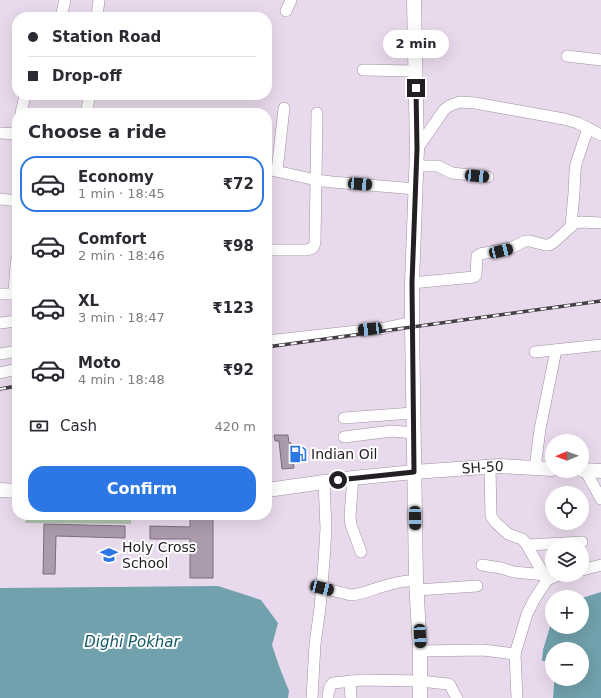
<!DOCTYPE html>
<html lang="en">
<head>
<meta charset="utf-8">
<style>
  body { margin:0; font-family:"DejaVu Sans",sans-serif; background:#f7f7f7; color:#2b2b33; height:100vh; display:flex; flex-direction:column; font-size:15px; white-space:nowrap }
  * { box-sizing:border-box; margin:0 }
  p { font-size:13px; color:#7c7c81 }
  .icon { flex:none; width:22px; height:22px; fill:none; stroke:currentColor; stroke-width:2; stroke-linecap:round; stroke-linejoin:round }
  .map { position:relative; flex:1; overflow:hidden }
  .sheet { position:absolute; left:12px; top:108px; width:260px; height:412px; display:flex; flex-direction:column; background:#fff; border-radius:16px; box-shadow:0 4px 16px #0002 }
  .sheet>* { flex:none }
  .banner { position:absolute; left:12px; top:12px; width:260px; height:88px; border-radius:16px; box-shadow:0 4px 16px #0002; display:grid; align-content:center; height:88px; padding:0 16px; background:#fff }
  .needle { width:26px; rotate:269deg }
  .buttons { position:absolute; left:545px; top:434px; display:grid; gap:8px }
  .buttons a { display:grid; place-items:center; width:44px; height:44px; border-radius:50%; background:#fff; box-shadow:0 4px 16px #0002; font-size:20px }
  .end { position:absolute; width:18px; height:18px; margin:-9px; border:5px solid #241e25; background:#fff; box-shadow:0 0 0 2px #fff }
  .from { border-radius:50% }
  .bubble { position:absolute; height:28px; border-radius:14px; background:#fff; box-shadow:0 4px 16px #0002; font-size:13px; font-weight:700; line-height:28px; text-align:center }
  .car { position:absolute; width:12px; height:24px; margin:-12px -6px; border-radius:5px; box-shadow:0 0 3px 1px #0007; background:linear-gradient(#222 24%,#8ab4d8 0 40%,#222 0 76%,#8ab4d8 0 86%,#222 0) }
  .banner b { display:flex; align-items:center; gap:14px; height:38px; font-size:15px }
  .banner b+b { border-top:1px solid #e1e1e2 }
  .banner i { width:10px; height:10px; background:#2b2b33 }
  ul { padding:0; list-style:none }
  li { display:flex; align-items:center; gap:12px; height:56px; margin:0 8px 6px; padding:0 8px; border:2px solid transparent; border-radius:16px }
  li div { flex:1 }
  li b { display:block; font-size:15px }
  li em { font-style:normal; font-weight:700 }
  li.active { border-color:#2c77e3 }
  li>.icon { width:36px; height:36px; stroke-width:1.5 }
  h2 { padding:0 16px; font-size:18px; line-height:48px }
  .pay { display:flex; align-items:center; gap:10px; height:44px; padding:0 16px; font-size:15px }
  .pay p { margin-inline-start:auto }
  .button { display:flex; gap:8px; margin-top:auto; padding:8px 16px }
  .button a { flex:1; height:46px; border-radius:16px; background:#2c77e3; color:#fff; font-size:16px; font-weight:700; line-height:46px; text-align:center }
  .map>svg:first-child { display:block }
</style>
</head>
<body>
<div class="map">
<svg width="601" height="698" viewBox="0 0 601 698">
  <rect width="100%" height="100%" fill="#e9d9ec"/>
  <polygon fill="#aec2ac" points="26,515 131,515 131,524 25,523"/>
  <g fill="#70a1ac">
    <polygon points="218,586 261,600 278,623 272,645 279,666 289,691 288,698 0,698 0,588"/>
    <polygon points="601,592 601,698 553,698 554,685 554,679 582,679 582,649 552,649 552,669 546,661 542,661 543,650 552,620 552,627 582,627 582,598"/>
  </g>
  <g fill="#ab9bad" stroke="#7b6c7d">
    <polygon points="274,435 288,435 289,443 291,443 294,468 282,469 279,441 275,441"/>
    <polygon points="190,515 213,515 213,578 190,578 190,539 150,539 150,526 190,527"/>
    <polygon points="44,524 125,526 125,538 56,536 55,574 43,574"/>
  </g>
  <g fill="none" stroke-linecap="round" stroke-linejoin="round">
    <g stroke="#9f90a1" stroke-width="12">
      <g id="minor">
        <polyline points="286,11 291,0"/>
        <polyline points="61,17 65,0"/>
        <polyline points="97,17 99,0"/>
        <polyline points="567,56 601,60"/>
        <polyline points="363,70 415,71"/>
        <polyline points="21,113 25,95"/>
        <polyline points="86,113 90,95"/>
        <polyline points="0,133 17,134"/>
        <polyline points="417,149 444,110 449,106 454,104 460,102 475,103 564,119 578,123 601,135"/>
        <polyline points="417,166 438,166 452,173 488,177"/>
        <polyline points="267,169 316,180 332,182 416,189"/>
        <polyline points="277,171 284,108"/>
        <polyline points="0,199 17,201"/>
        <polyline points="571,226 574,193 575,171 576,164 588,128"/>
        <path d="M267 250H306C312 249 314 248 315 242L316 180 317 113"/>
        <polyline points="412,283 474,277 476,275 477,256 480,254 511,248 525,241 530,241 545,245 549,245 554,242 575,223 582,222 601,223"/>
        <polyline points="0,294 17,294"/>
        <polyline points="14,294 16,265 17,258"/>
        <polyline points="0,323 17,321"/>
        <polyline points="267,341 385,328 412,322"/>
        <polyline points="535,352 601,345"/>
        <polyline points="0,354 17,351"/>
        <polyline points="0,373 17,369"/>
        <polyline points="344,418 413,413"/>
        <polyline points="344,437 392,431 414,433"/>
        <polyline points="490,467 491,516 496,523 508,534 522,539 525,542 547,580"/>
        <polyline points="535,468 540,429 556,350"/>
        <polyline points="585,470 601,499"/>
        <polyline points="353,478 350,516 351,525 361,552"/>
        <polyline points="527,545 582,542"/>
        <polyline points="482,565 501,568 514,572 545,575"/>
        <polyline points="582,570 601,565"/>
        <path d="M322 588 351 595C364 594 375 588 388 585 397 582 407 581 416 580"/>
        <polyline points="417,590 477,586"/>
        <polyline points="420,651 483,650 515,654"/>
        <polyline points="350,681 351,698"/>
        <polyline points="312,698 315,644 320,608 324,561 326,528 324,482"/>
        <path d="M328 698C328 692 329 687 333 683L362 680 420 681 448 684 450 685 454 693 457 698"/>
        <polyline points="517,698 515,654 527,614 534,600 547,580 559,575"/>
      </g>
    </g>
    <g stroke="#9f90a1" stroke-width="15">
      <g id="major">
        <polyline points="414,0 417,149 412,283 412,327 416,580 420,651 420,698"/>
        <polyline points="582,470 601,471"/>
        <polyline points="0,490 17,491"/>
        <path id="s1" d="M267 490 353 478 414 472 499 466 552 469"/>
      </g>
    </g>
    <use href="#minor" stroke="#fff" stroke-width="11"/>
    <use href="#major" stroke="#fff" stroke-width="14"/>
    <g stroke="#463e47" stroke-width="3.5">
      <g id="rail">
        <polyline points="267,347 601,301"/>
        <polyline points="0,389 17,386"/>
      </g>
    </g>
    <use href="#rail" stroke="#fff" stroke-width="2" stroke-dasharray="6" stroke-linecap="butt"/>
  </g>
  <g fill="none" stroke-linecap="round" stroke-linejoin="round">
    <polyline stroke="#241e25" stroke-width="5" points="338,480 414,472 412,283 417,149 416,88"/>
  </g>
  <defs>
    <g id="fuel-bare" transform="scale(1.38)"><path d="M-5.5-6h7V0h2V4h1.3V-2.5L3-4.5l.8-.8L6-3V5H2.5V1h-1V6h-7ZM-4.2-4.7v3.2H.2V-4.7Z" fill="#2c77e3" stroke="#fff" stroke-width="2.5" paint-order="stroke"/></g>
    <g id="school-bare" transform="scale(1.38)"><path d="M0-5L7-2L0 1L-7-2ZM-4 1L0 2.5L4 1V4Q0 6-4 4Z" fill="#2c77e3" stroke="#fff" stroke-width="2.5" paint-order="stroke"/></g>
  </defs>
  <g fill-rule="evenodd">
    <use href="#fuel-bare" x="298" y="454"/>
    <use href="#school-bare" x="109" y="555"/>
  </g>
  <g text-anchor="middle" stroke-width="4" stroke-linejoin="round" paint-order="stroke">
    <g font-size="14" fill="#241e25" stroke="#fff" text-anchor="start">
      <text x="311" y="459">Indian Oil</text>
      <text x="122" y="552">Holy Cross<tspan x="122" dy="16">School</tspan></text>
    </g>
    <g font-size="14" fill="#241e25" stroke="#fff">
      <text dy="5" stroke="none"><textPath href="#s1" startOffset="217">SH-50</textPath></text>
    </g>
    <g font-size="15" font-style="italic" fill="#135965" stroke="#fff">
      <text x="132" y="647">Dighi Pokhar</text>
    </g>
  </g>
</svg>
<div class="buttons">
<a><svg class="needle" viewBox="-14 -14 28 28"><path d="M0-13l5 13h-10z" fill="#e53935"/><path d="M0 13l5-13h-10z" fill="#7c7c81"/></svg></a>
<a><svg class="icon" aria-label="locate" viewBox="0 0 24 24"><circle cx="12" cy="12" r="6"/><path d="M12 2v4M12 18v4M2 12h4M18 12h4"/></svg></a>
<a><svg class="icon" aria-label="layers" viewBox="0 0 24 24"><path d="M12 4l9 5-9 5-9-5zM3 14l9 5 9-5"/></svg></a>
<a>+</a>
<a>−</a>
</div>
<i class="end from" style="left:338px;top:480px"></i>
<i class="end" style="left:416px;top:88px"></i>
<div class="bubble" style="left:383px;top:30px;width:66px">2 min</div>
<i class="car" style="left:477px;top:176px;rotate:95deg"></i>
<i class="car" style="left:360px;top:184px;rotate:94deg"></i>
<i class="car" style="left:501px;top:251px;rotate:77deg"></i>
<i class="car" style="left:370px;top:329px;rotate:264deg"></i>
<i class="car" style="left:415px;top:518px;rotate:179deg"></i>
<i class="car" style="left:322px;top:588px;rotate:104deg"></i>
<i class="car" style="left:420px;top:636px;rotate:177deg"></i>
<div class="banner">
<b><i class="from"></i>Station Road</b>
<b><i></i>Drop-off</b>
</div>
<section class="sheet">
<h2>Choose a ride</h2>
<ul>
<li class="active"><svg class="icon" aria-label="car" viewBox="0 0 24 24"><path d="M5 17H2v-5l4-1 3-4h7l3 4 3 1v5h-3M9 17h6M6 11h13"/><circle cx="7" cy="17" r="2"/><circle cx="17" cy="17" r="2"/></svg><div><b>Economy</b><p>1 min · 18:45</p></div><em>₹72</em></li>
<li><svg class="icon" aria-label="car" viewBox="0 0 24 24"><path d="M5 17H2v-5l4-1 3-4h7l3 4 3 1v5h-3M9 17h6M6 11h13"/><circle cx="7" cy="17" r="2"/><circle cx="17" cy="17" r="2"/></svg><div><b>Comfort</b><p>2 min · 18:46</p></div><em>₹98</em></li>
<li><svg class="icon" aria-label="car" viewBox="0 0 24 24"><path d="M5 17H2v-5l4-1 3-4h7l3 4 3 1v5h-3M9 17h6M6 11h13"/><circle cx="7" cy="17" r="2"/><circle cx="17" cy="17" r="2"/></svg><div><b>XL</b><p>3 min · 18:47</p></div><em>₹123</em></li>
<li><svg class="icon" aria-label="car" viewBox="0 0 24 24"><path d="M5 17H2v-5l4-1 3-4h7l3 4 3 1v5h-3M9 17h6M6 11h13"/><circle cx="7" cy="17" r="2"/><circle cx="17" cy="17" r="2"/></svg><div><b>Moto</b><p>4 min · 18:48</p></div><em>₹92</em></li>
</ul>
<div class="pay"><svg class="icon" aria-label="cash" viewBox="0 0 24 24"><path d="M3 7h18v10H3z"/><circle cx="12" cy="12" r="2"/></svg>Cash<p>420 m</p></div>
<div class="button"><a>Confirm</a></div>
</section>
</div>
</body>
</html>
